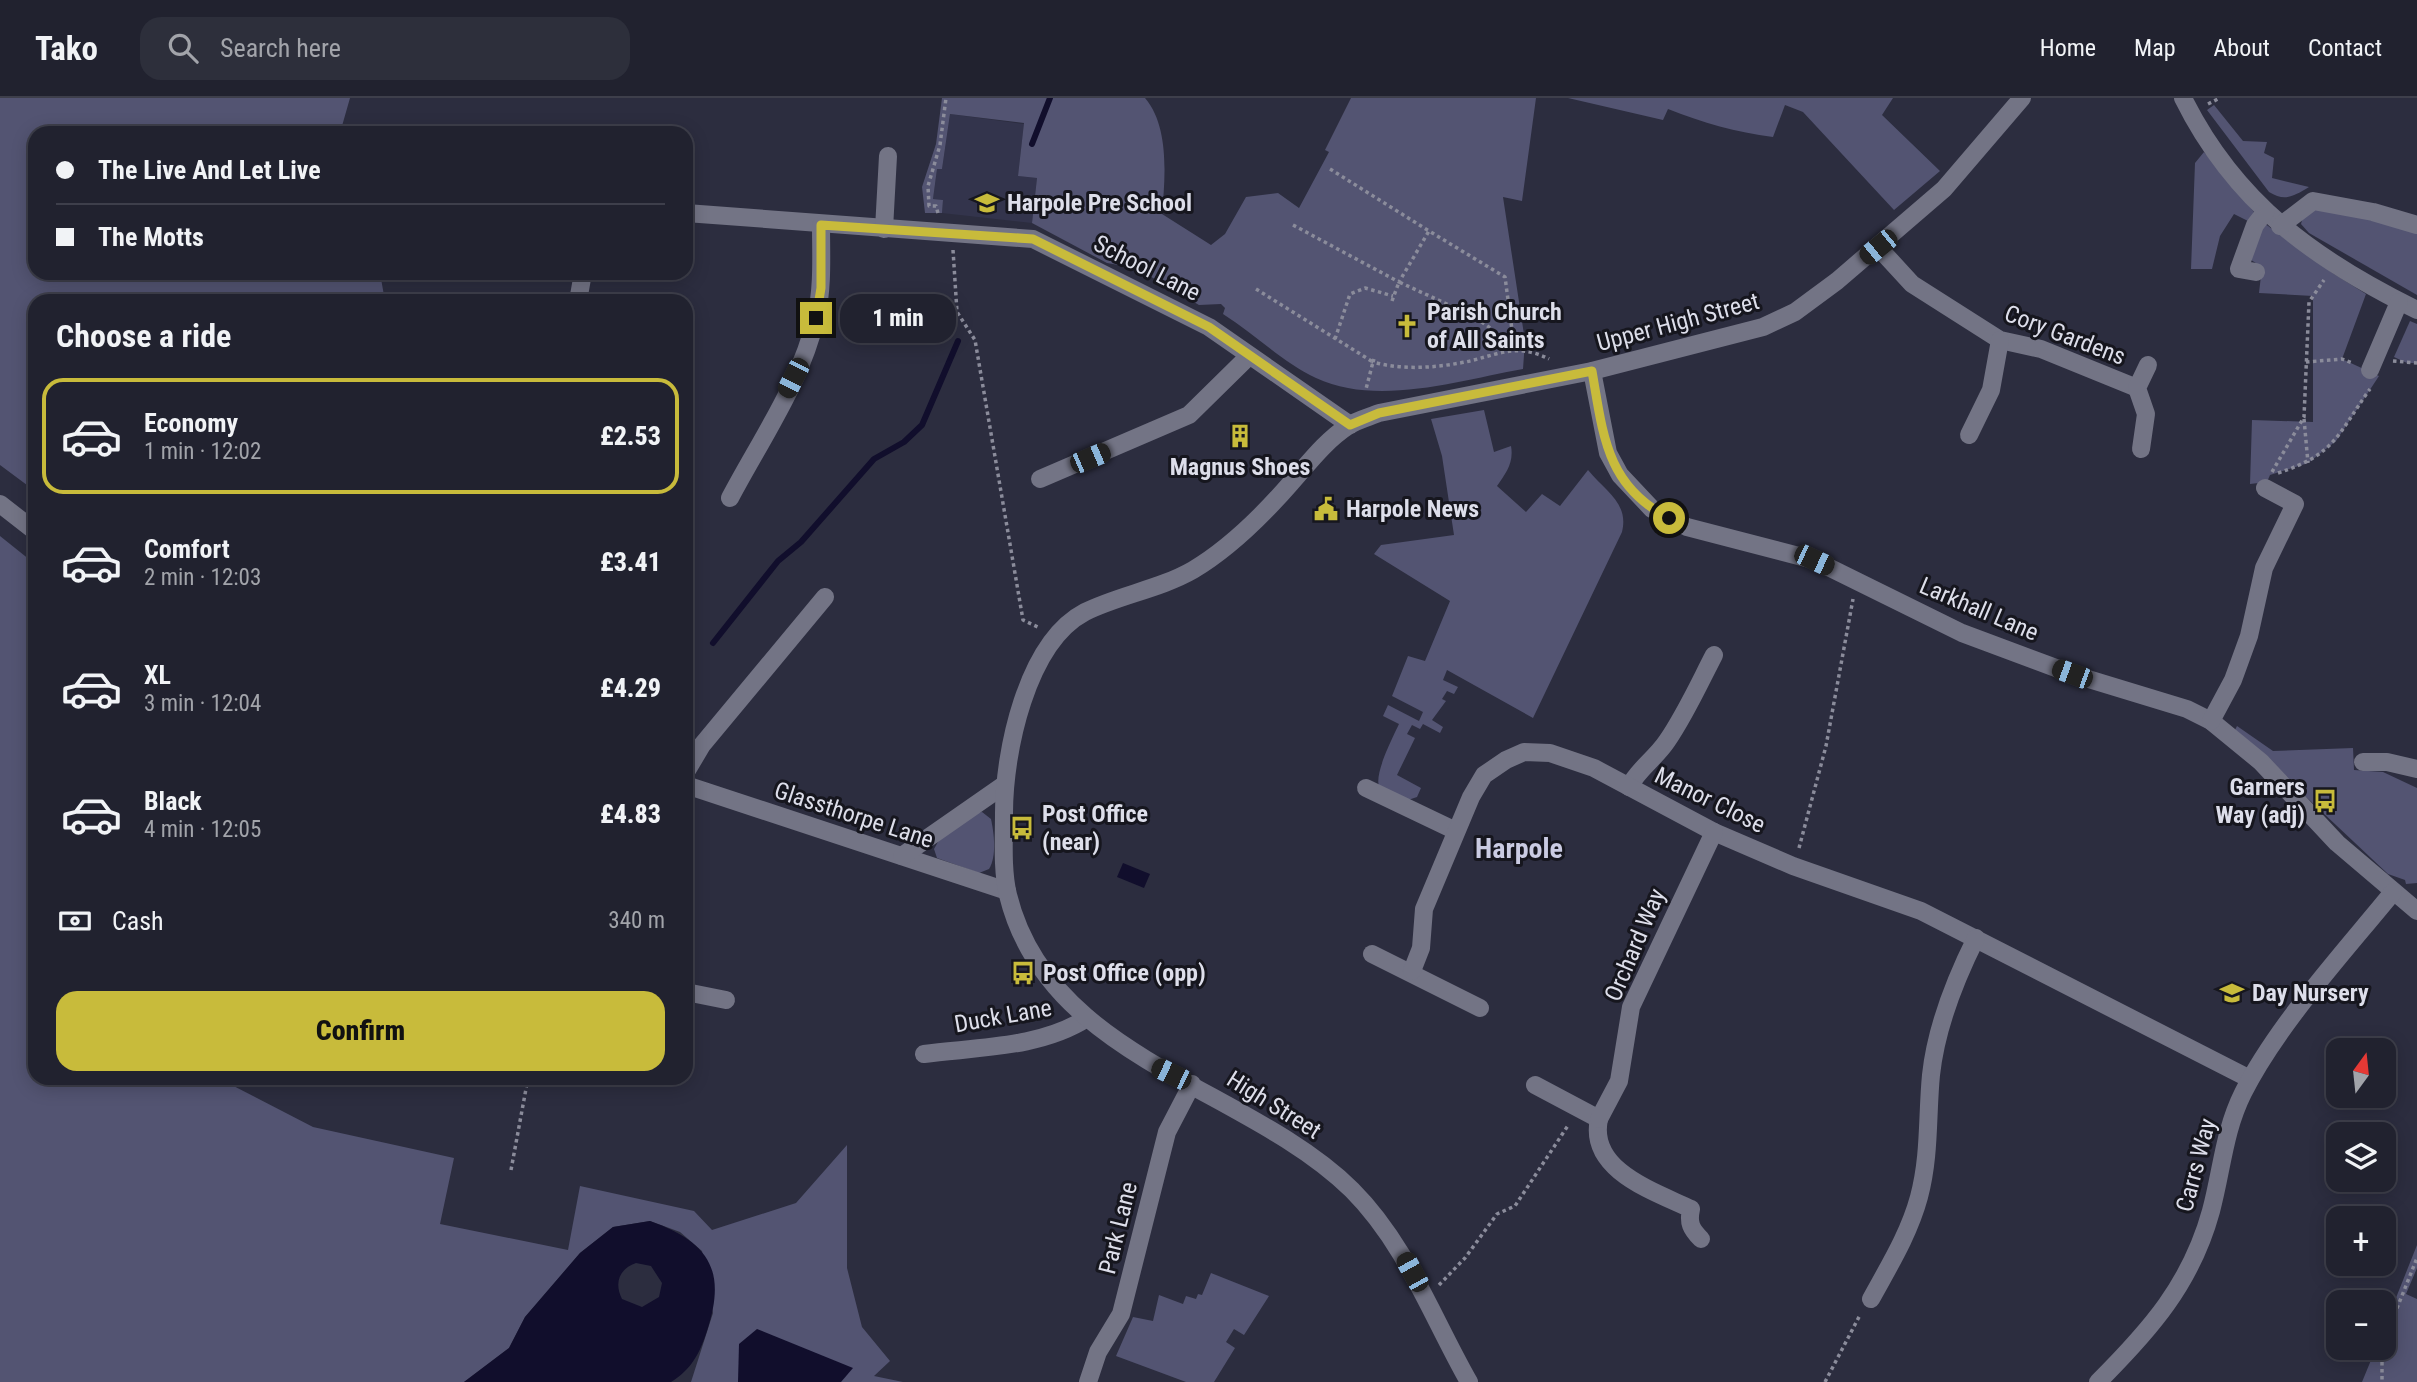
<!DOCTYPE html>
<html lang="en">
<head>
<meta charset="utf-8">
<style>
  body { margin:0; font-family:"Roboto Condensed",sans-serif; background:#2d2f3b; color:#f1f3f6; height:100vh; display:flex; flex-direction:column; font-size:26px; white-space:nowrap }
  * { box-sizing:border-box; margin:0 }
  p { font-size:23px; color:#a2a4aa }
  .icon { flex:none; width:38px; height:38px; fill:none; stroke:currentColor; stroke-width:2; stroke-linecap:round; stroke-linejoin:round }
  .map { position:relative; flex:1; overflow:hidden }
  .details { position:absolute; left:28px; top:196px; width:665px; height:791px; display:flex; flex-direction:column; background:#21222f; border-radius:21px; box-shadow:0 4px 18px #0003,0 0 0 2px #3e3f4b }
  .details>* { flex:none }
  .guide { position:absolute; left:28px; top:28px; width:665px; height:154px; border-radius:21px; box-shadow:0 4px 18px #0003,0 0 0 2px #3e3f4b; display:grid; align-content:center; height:154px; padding:0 28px; background:#21222f }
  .needle { width:46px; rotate:15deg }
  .tools { position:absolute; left:2326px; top:940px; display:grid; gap:14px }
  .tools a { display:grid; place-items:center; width:70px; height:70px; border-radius:14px; background:#21222f; box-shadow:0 4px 18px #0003,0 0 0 2px #3e3f4b; font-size:35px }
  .end { position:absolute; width:32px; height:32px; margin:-16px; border:9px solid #c8bb3b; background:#111; box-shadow:0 0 0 4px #111 }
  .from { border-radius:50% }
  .bubble { position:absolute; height:49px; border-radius:21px; background:#21222f; box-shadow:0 4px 18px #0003,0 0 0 2px #3e3f4b; font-size:23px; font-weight:800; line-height:49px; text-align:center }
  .car { position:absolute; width:21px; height:42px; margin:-21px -10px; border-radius:9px; box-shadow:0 0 5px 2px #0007; background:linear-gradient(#222 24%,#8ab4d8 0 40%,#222 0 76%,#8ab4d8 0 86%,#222 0) }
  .guide b { display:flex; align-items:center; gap:24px; height:66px; font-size:26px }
  .guide b+b { border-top:2px solid #3e3f4b }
  .guide i { width:18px; height:18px; background:#f1f3f6 }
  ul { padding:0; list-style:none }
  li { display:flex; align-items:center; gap:21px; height:116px; margin:0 14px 10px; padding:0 14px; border:4px solid transparent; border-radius:21px }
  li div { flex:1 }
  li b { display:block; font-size:26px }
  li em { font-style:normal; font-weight:800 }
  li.on { border-color:#c8bb3b }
  li>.icon { width:63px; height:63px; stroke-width:1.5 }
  h2 { padding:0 28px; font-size:32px; line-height:84px }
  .pay { display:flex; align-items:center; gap:18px; height:77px; padding:0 28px; font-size:26px }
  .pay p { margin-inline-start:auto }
  .cta { display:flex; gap:14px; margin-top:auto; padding:14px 28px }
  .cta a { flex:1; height:80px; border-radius:21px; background:#c8bb3b; color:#111; font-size:28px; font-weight:800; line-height:80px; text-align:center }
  header { display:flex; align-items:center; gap:42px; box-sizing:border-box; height:98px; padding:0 35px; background:#21222f; border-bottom:2px solid #3e3f4b }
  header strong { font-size:33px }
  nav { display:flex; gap:38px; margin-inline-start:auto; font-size:24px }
  .search { width:490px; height:63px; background:#2d2f3b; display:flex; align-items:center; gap:18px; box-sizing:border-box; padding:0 24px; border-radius:21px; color:#a2a4aa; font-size:26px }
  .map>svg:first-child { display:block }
</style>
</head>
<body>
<header>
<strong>Tako</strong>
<div class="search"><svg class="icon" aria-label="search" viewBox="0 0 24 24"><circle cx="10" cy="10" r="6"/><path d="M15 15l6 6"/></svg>Search here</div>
<nav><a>Home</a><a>Map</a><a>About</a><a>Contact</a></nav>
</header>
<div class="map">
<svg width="2417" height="1284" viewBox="0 0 2417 1284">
  <rect width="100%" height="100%" fill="#2c2d3f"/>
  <polygon fill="#33344c" points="950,16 1024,26 1018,78 1037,80 1032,125 942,115 943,102 933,101 937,71 942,71"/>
  <g fill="#535472">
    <polygon points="0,0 350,0 340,35 35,35 35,175 380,175 385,203 35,203 35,393 0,367"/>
    <path d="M942 0H1145C1170 29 1165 81 1162 116L1211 147 1225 136 1246 99 1278 95 1299 110 1329 54 1325 52 1351 0H1536L1522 103 1503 99 1525 243 1523 271C1460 282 1378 309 1316 280 1282 264 1255 236 1223 216L1225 210 1221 206 1199 207 1136 170 1107 165 1032 125 1037 80 1018 78 1024 25 950 16 942 71H937L933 101 943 102 942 115H925L922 89 936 46Z"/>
    <path d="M1568 0H1893L1882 17 1940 73 1894 112 1803 14 1785 7 1773 39C1736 34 1703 25 1668 11L1663 22Z"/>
    <path d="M2214 7 2243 43 2267 44 2264 55 2274 60 2272 80 2309 89C2294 98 2285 104 2269 94L2207 12Z"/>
    <polygon points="2204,54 2254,114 2250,124 2234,116 2220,138 2212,171 2191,171 2195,65"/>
    <polygon points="2315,107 2417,133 2417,197 2309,135 2301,126 2305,111"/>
    <polygon points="2264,125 2334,176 2366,196 2342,261 2379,278 2336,343 2308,365 2270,377 2267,384 2250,386 2252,322 2313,324 2313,198 2259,195 2262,169 2248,160"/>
    <polygon points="2410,223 2417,226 2417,265 2407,265 2394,259"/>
    <path d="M1484 312 1494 354 1511 348C1514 365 1506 375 1497 388L1526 414 1542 396 1560 408 1588 372C1606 394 1629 405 1622 434L1533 620 1447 572 1443 582 1458 589 1454 596 1447 593 1442 601 1446 603 1432 622 1443 629 1440 635 1423 626 1420 631 1412 627 1407 636 1415 640 1397 677 1421 690 1417 699 1405 703C1398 699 1385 695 1380 690 1372 679 1394 637 1399 626L1383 618 1388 607 1419 623 1423 614 1392 598 1408 558 1425 563 1450 503 1374 456 1381 447 1454 437 1442 358 1431 321Z"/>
    <polygon points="0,438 35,466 35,980 218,980 313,1029 454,1060 440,1126 568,1152 580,1088 694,1113 712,1132 796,1105 847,1047 847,1170 862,1229 890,1263 874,1278 903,1284 691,1284 713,1215 702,1153 680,1134 650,1123 613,1129 580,1155 525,1219 509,1250 464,1284 0,1284"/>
    <polygon points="2237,628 2273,653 2353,650 2354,672 2383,674 2417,690 2417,785 2406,786 2405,782 2388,776 2235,632"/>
    <path d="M982 714 991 721C994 735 997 758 989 771L979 775 937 760 934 751 939 742 975 715Z"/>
    <polygon points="2417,1147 2417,1170 2406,1196 2417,1201 2417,1284 2362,1284 2376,1250 2384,1250 2384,1230"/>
    <polygon points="1211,1175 1269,1198 1244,1237 1234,1231 1226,1244 1235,1250 1214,1284 1186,1284 1116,1258 1133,1219 1153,1223 1159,1197 1183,1206 1186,1198 1196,1201 1198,1196 1202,1197"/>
  </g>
  <g fill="#110e2c" fill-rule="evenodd">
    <polygon points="1123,765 1150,776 1144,790 1117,779"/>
    <path d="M650 1123C709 1144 727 1172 707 1233 700 1255 691 1272 671 1284H464L509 1250 525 1219 580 1155 613 1129ZM636 1165 651 1168 662 1185 659 1199 642 1209 622 1201C614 1185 619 1171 636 1165Z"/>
    <polygon points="757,1231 853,1270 841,1284 738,1284 739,1246"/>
  </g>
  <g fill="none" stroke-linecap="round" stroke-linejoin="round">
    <g stroke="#110e2c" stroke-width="6">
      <polyline points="1032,46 1050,0"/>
      <polyline points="713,545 778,463 801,444 874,361 904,344 922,327 958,243"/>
    </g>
    <g stroke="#8b8c9b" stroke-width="3.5" stroke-dasharray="3.5 3.5" stroke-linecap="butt">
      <polyline points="2208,6 2220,0"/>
      <polyline points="1330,71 1429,133"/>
      <polyline points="938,115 936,108 929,108 928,88 940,47 946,0"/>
      <polyline points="1293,127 1399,184 1429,133 1505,179 1514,247"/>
      <polyline points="953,152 957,214 975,242 1023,522 1040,530"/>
      <polyline points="1256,191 1373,264 1366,291"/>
      <polyline points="1392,203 1399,184 1473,218 1513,246"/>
      <polyline points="1335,241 1350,196 1365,190 1393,198"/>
      <path d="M1374 261 1373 264C1401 272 1432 270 1460 265 1495 259 1514 243 1549 261"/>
      <polyline points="2393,263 2417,265"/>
      <polyline points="2306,264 2342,261 2352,265"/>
      <polyline points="2304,321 2308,365"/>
      <polyline points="2272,374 2304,319 2309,204 2324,182"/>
      <path d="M2278 375C2336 356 2337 337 2370 291"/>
      <polyline points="1799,750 1826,648 1853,501"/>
      <polyline points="511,1072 528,980"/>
      <polyline points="1439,1187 1465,1160 1497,1116 1515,1108 1569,1026"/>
      <polyline points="2384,1243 2417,1160"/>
      <polyline points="2382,1250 2382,1284"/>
      <polyline points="1825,1284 1860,1217"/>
    </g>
    <g stroke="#737485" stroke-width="18">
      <path d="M2183 0C2235 105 2315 162 2417 212"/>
      <polyline points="686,115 1033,141 1209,229 1350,327"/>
      <polyline points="2280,128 2313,103 2373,114 2417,127"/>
      <polyline points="884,131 888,58"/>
      <polyline points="1878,149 1912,186 2000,242 2041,251 2137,290"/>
      <polyline points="2256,174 2239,171 2255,127 2266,113"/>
      <polyline points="578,203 583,175"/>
      <polyline points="2370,272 2399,204"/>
      <polyline points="1592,273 1608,355 1620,377 1652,411 1687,429 1814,462 1962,535 2072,576 2187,611 2211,623 2261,664 2337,745 2417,813"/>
      <polyline points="1969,337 1991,292 2000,242"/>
      <polyline points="2141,351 2146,316 2137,290 2148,267"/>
      <polyline points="1040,381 1189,317 1249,258"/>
      <path d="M730 400C760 343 802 283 816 219 823 189 821 158 821 127"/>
      <polyline points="0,406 35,433"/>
      <polyline points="2211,623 2233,582 2249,538 2264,470 2295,406 2265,390"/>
      <polyline points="2363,664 2387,664 2417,671"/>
      <polyline points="686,674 702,647 825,499"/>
      <polyline points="686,687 1007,793"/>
      <path d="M1629 689C1638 671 1655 661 1667 643 1685 617 1699 586 1714 557"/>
      <polyline points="1366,690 1456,733"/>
      <polyline points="902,758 1004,687"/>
      <polyline points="1372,856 1480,910"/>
      <polyline points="1412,873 1421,850 1424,811 1471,699 1484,677 1506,662 1524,654 1550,655 1594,670 1714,734 1793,768 1921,813 2250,981"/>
      <polyline points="686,894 726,902"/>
      <path d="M924 956C977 949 1041 950 1087 920"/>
      <path d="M1535 987 1599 1021C1588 1072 1653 1093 1691 1111 1688 1125 1691 1131 1701 1141"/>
      <polyline points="1599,1021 1619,983 1631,909 1714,734"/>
      <path d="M1871 1201C1889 1168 1909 1136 1919 1099 1930 1058 1927 1018 1931 977 1936 930 1955 882 1976 840"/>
      <polyline points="1088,1284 1098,1254 1121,1216 1167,1034 1192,986"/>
      <path d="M1469 1284C1432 1219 1406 1146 1352 1092 1246 988 1048 961 1008 797 1002 772 1004 742 1004 715 1004 655 1026 545 1085 514 1119 497 1160 491 1193 472 1230 450 1262 418 1290 386 1308 366 1325 343 1348 328 1357 322 1369 319 1379 315L1592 273 1763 229 1795 214 1837 183 1944 91 2022 0"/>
      <path d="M2098 1284C2150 1232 2191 1186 2211 1113 2222 1072 2224 1033 2243 995 2277 927 2345 853 2393 794"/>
    </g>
  </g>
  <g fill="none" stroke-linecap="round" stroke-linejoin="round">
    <path stroke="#c8bb3b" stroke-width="9" d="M816 220 821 190V127L1033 141 1209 229 1350 327 1379 315 1592 273C1603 336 1606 388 1669 420"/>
  </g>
  <defs>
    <g id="school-bare" transform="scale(1.89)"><path d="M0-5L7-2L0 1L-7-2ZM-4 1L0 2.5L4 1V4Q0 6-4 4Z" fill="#c8bb3b" stroke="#16161e" stroke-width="2.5" paint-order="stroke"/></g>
    <g id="church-bare" transform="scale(1.89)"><path d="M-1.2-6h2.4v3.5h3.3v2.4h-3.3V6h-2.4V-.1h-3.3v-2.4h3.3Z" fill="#c8bb3b" stroke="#16161e" stroke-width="2.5" paint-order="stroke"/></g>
    <g id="building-bare" transform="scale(1.89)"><path d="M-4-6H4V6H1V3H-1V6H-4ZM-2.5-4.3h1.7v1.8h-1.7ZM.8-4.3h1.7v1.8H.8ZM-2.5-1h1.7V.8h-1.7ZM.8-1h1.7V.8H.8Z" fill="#c8bb3b" stroke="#16161e" stroke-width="2.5" paint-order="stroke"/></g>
    <g id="civic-bare" transform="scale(1.89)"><path d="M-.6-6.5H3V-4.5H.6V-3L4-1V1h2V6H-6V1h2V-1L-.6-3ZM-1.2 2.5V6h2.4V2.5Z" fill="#c8bb3b" stroke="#16161e" stroke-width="2.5" paint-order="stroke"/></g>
    <g id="bus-bare" transform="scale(1.89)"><path d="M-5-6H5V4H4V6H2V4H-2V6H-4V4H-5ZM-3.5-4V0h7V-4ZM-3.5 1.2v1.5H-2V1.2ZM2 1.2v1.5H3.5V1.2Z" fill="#c8bb3b" stroke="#16161e" stroke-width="2.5" paint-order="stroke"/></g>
  </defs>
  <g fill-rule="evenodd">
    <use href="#school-bare" x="987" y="105"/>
    <use href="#church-bare" x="1407" y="228"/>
    <use href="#building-bare" x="1240" y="338"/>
    <use href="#civic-bare" x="1326" y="411"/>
    <use href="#bus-bare" x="2325" y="703"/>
    <use href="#bus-bare" x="1022" y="730"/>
    <use href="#bus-bare" x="1023" y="875"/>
    <use href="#school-bare" x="2232" y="895"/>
  </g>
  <g text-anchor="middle" stroke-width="6" stroke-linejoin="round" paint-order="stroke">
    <g font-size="24" font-weight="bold" fill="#dddeea" stroke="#16161e" text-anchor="start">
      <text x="1007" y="113">Harpole Pre School</text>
      <text x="1427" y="222">Parish Church<tspan x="1427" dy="28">of All Saints</tspan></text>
      <text x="1240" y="377" text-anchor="middle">Magnus Shoes</text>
      <text x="1346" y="419">Harpole News</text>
      <text x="2305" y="697" text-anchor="end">Garners<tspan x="2305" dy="28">Way (adj)</tspan></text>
      <text x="1042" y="724">Post Office<tspan x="1042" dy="28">(near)</tspan></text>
      <text x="1043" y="883">Post Office (opp)</text>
      <text x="2252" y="903">Day Nursery</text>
    </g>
    <g font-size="24" fill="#dddeea" stroke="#16161e">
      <text transform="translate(1147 170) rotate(27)" y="8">School Lane</text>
      <text transform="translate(1678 224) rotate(-15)" y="8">Upper High Street</text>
      <text transform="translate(2065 237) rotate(21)" y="8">Cory Gardens</text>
      <text transform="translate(1979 511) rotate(23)" y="8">Larkhall Lane</text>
      <text transform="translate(1710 702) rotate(26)" y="8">Manor Close</text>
      <text transform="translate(854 717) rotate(18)" y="8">Glassthorpe Lane</text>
      <text transform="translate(1635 847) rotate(-67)" y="8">Orchard Way</text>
      <text transform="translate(1003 918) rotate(-10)" y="8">Duck Lane</text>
      <text transform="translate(1274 1007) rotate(32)" y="8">High Street</text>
      <text transform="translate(2196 1067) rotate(-75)" y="8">Carrs Way</text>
      <text transform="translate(1118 1130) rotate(-76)" y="8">Park Lane</text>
    </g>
    <g font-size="28" font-weight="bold" fill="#cacbe2" stroke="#16161e">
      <text x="1519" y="760">Harpole</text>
    </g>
  </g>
</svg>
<div class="tools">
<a><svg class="needle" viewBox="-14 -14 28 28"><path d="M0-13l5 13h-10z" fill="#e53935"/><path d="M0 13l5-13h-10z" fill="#a2a4aa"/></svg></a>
<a><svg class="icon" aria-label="layers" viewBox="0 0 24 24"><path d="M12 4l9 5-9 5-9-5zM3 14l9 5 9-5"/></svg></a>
<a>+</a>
<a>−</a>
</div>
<i class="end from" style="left:1669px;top:420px"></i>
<i class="end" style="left:816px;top:220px"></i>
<div class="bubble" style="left:840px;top:196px;width:116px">1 min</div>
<i class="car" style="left:1878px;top:149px;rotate:231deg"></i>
<i class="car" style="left:793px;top:280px;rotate:207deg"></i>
<i class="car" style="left:1090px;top:360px;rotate:67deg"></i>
<i class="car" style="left:1814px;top:462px;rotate:115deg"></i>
<i class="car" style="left:2072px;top:576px;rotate:290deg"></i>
<i class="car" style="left:1171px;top:976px;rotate:296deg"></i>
<i class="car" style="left:1412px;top:1174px;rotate:331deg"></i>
<div class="guide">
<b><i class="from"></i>The Live And Let Live</b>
<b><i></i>The Motts</b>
</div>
<section class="details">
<h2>Choose a ride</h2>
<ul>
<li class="on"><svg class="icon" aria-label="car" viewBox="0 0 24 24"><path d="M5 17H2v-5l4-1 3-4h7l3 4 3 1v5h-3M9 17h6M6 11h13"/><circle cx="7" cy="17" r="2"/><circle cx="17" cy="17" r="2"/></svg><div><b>Economy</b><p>1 min · 12:02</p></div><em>£2.53</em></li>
<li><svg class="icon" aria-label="car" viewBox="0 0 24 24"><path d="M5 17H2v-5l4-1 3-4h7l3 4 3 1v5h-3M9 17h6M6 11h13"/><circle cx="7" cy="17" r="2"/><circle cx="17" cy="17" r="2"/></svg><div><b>Comfort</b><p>2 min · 12:03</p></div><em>£3.41</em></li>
<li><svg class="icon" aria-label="car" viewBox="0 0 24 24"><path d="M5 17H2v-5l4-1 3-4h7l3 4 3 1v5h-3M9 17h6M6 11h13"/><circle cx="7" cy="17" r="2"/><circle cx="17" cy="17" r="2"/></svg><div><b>XL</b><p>3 min · 12:04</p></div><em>£4.29</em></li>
<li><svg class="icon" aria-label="car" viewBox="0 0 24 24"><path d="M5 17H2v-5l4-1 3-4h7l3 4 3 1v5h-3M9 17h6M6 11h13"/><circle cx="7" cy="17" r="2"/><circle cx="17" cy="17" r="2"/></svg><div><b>Black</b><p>4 min · 12:05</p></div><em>£4.83</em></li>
</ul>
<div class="pay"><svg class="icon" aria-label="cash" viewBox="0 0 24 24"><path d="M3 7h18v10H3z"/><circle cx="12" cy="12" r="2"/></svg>Cash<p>340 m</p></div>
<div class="cta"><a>Confirm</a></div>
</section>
</div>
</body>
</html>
